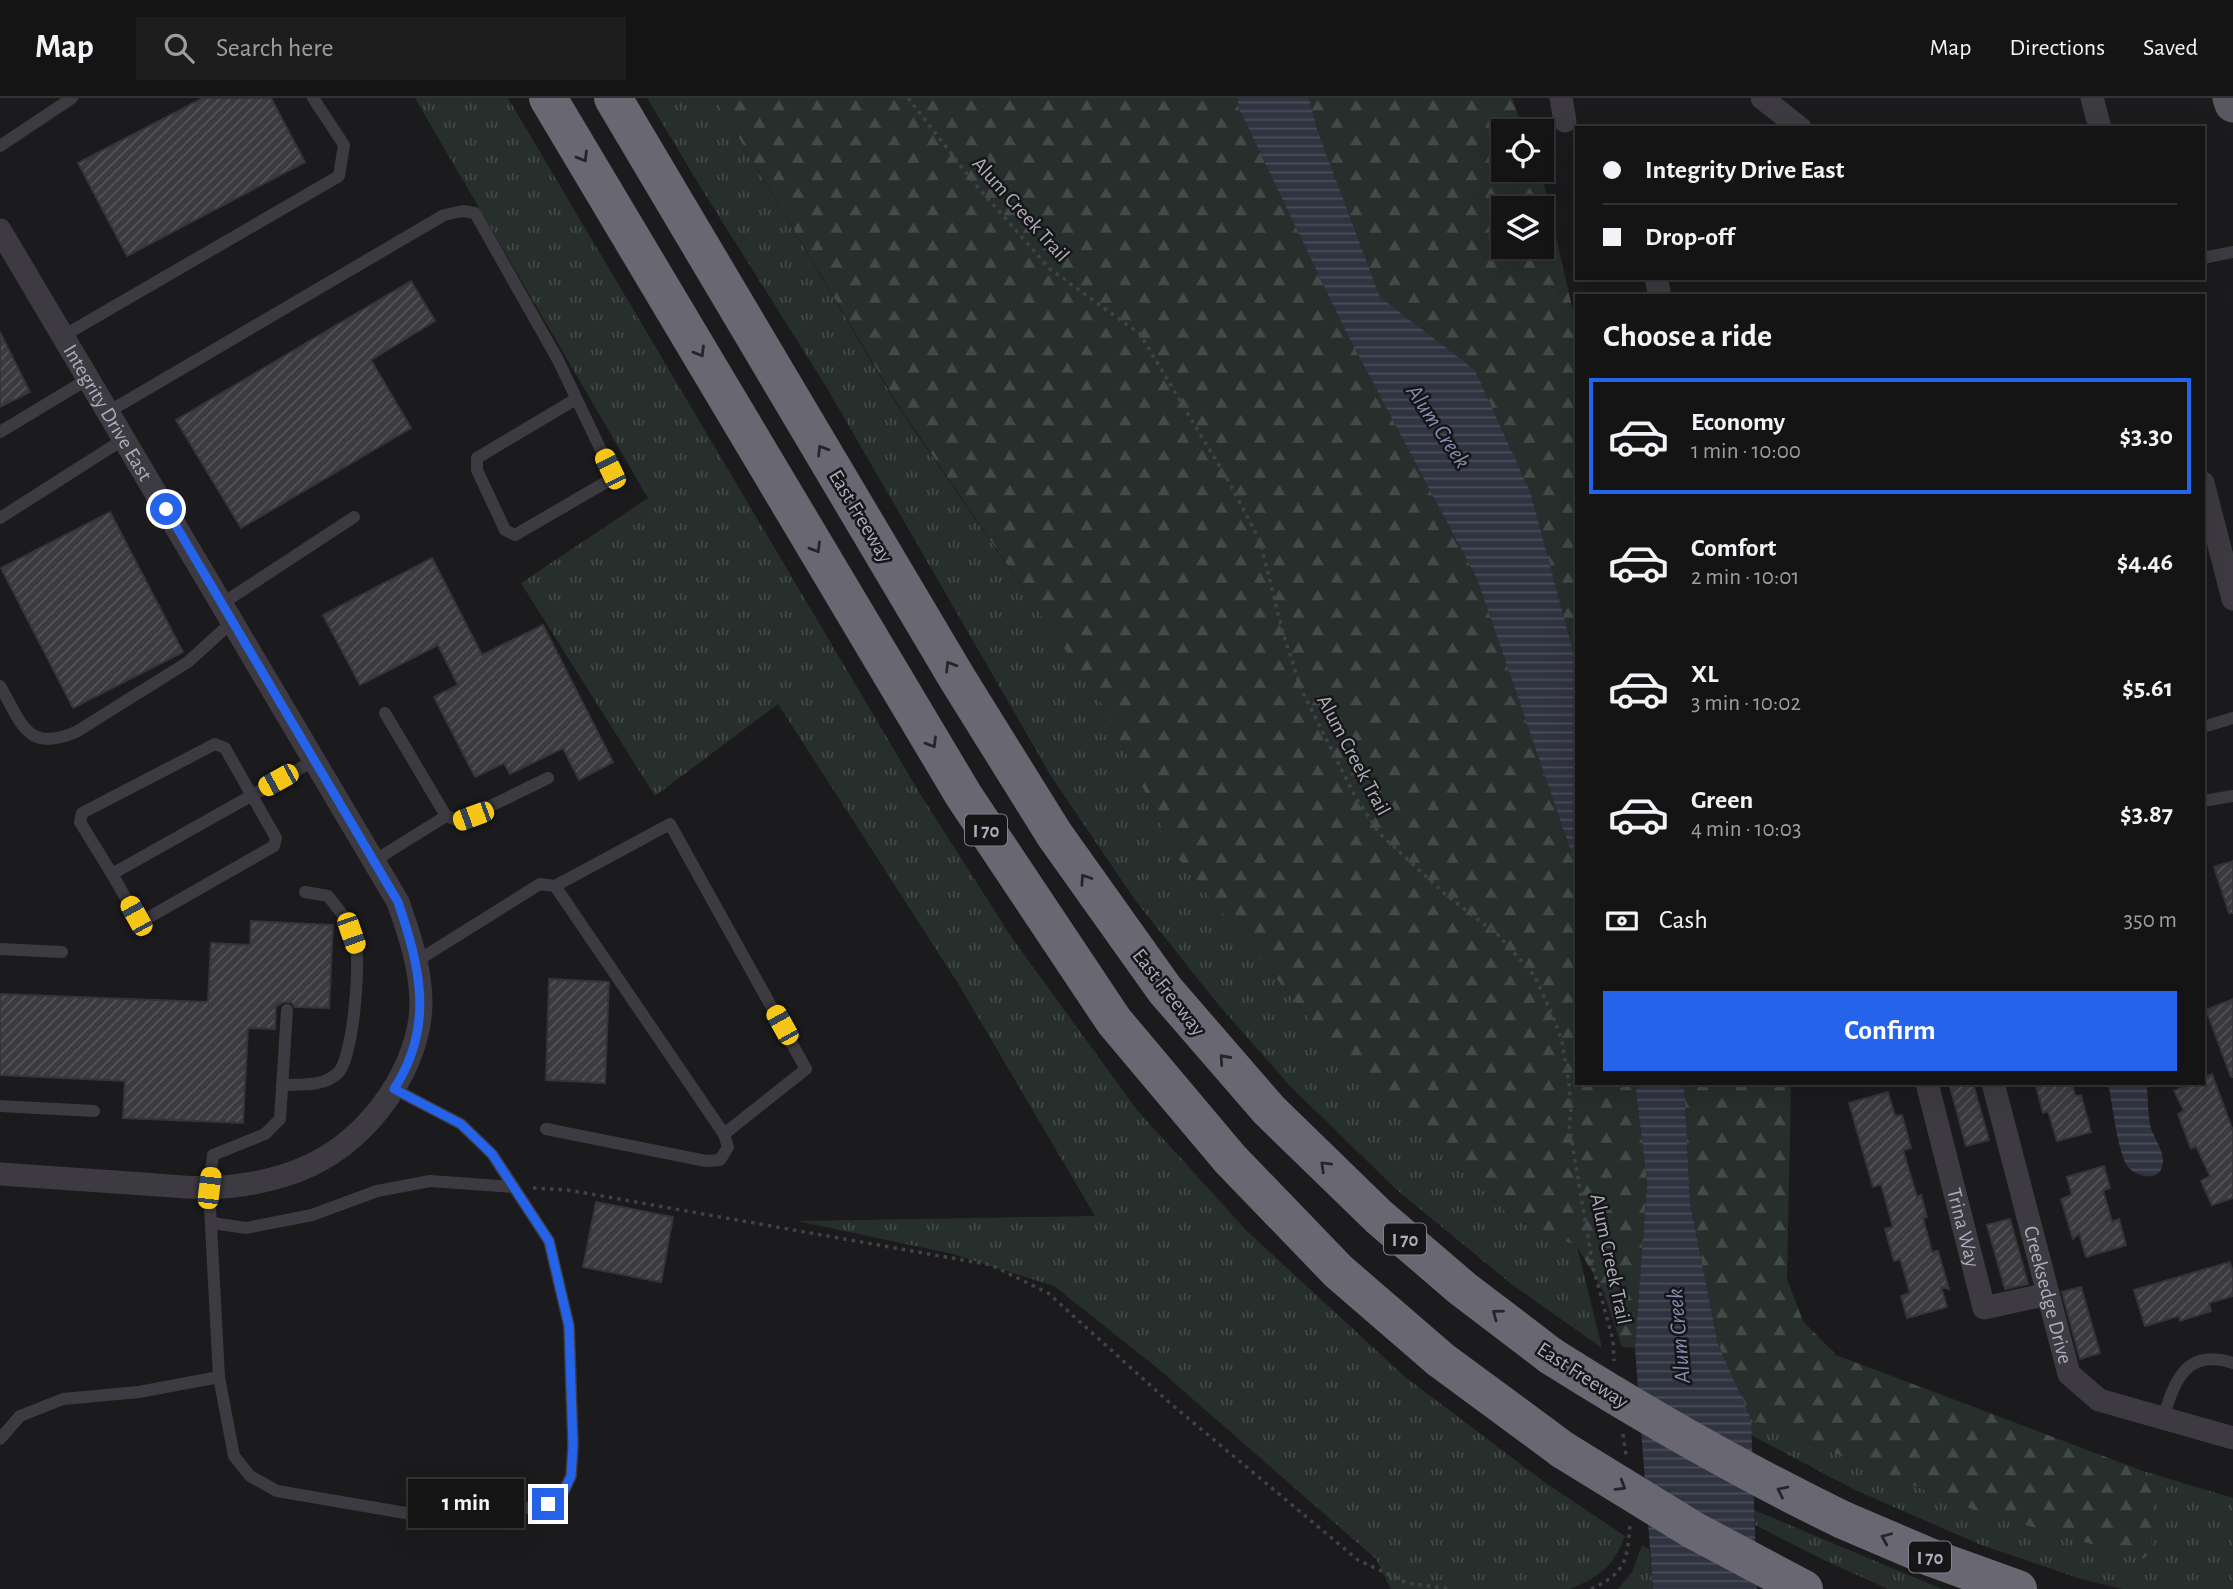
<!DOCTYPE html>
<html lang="en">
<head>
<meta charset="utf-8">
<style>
  body { margin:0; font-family:"Alegreya Sans",sans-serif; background:#1d1d1e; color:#f1f3f6; height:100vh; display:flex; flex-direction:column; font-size:26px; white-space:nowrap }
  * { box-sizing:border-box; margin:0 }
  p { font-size:23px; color:#9d9ea0 }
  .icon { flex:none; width:38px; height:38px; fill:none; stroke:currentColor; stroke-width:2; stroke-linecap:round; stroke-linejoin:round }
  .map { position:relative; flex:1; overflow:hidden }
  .side { position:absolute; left:1575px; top:196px; width:630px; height:791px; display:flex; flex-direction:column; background:#141415; border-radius:0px; box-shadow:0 7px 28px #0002,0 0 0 2px #333334 }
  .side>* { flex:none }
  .hud { position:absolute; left:1575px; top:28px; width:630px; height:154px; border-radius:0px; box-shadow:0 7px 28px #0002,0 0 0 2px #333334; display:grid; align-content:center; height:154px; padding:0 28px; background:#141415 }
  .controls { position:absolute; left:1491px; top:21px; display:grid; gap:14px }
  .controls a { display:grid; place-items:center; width:63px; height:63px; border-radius:0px; background:#141415; box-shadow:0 7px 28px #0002,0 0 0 2px #333334; font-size:35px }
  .end { position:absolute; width:32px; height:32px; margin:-16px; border:9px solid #2563eb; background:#fff; box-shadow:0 0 0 4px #fff }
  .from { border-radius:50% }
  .bubble { position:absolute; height:49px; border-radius:0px; background:#141415; box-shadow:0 7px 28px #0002,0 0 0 2px #333334; font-size:23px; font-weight:600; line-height:49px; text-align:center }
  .car { position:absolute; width:21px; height:42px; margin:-21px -10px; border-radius:9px; box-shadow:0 0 5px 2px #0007; background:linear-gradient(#f5c518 24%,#345 0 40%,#f5c518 0 76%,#345 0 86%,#f5c518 0) }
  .hud b { display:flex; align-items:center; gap:24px; height:66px; font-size:26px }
  .hud b+b { border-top:2px solid #333334 }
  .hud i { width:18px; height:18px; background:#f1f3f6 }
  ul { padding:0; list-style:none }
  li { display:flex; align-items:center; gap:21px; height:116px; margin:0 14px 10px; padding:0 14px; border:4px solid transparent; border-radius:0px }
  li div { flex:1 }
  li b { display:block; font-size:26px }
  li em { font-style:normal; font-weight:600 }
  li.on { border-color:#2563eb }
  li>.icon { width:63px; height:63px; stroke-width:1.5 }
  h2 { padding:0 28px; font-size:32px; line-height:84px }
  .pay { display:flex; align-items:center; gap:18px; height:77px; padding:0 28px; font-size:26px }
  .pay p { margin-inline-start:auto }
  .button { display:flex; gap:14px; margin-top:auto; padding:14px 28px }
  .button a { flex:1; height:80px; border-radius:0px; background:#2563eb; color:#fff; font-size:28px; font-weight:600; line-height:80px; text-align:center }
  header { display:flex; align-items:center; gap:42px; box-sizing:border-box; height:98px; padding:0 35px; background:#141415; border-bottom:2px solid #333334 }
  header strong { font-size:33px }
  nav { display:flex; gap:38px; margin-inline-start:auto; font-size:24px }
  .search { width:490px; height:63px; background:#1d1d1e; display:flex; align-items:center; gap:18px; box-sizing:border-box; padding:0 24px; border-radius:0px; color:#9d9ea0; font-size:26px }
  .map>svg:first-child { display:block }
</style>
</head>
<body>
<header>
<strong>Map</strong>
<div class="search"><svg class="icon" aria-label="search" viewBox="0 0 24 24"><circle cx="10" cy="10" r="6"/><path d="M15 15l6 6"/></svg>Search here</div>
<nav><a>Map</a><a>Directions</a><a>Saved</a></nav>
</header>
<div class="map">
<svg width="2233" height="1491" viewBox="0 0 2233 1491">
  <defs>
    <pattern id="grass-tufts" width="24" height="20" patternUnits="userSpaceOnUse" patternTransform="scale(1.75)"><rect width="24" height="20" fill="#262f2b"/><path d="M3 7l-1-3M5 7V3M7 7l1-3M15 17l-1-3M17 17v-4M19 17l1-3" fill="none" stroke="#434a48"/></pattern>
    <pattern id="forest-firs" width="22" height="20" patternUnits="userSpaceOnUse" patternTransform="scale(1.75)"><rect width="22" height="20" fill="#262f2b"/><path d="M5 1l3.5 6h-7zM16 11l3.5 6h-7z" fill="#434a48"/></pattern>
    <pattern id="water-rules" width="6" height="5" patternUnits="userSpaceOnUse" patternTransform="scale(1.75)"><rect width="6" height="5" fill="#303340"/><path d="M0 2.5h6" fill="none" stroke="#4b4e5a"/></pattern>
    <pattern id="building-hatch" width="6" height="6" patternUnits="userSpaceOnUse" patternTransform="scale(1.75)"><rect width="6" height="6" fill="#3b3a3e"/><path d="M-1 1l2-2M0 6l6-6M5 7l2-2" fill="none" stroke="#555458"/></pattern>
  </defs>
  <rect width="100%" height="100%" fill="#1b1a1c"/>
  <g fill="url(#grass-tufts)">
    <path d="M415 0H508L922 699 1012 840 1137 1012 1247 1133 1404 1278 1543 1383 1625 1438C1612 1470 1601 1478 1570 1491H1391L1376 1461 1156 1269 1054 1188 953 1156 797 1123 1095 1118 959 887 778 606 655 698 521 485 648 400Z"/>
    <polygon points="647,0 715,0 899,310 1103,607 1176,758 1347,967 1514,1121 1577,1148 1602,1250 1510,1185 1397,1092 1289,987 1217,905 1135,802 1051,678 827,290 701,90"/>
    <polygon points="1751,1321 1971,1411 2154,1390 2143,1373 2233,1400 2233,1491 2122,1491 2081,1481 1981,1447 1855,1392 1751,1337"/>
    <polygon points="1754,1412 1942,1491 1888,1491 1826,1463 1755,1427"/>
    <polygon points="1642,1447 1649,1451 1653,1491 1618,1491 1632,1474"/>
  </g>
  <g fill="url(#forest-firs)" fill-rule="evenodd">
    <polygon points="715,0 1237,0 1239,11 1345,232 1477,481 1577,771 1577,985 1635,985 1647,1084 1635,1250 1622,1249 1603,1193 1577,1148 1514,1121 1347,967 1176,758 1103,607 900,310"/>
    <path d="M1309 0H1512L1524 33H1503V72H1539L1544 86 1577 230V568L1531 396 1475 272 1380 199 1318 34ZM1503 110H1542V149H1503Z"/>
    <polygon points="1684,985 1791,985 1787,1181 1803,1223 1836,1257 2143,1373 2154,1390 2151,1454 2143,1461 1971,1411 1751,1321 1718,1246 1690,1105"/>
  </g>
  <g fill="url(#water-rules)">
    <polygon points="1237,0 1309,0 1318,34 1380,199 1475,272 1531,396 1577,568 1577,771 1477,481 1345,232 1239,11"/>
    <polygon points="1635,985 1684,985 1690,1105 1718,1246 1751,1321 1757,1491 1653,1491 1635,1250 1647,1084"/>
    <path d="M2108 985H2149L2147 990C2148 1002 2148 1015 2150 1027 2153 1039 2163 1051 2163 1063 2163 1084 2139 1081 2128 1069 2118 1057 2112 1003 2108 985Z"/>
  </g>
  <g fill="url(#building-hatch)" stroke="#363438" stroke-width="2">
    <polygon points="203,0 271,0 305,64 127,158 78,65"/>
    <polygon points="411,183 435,223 371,262 411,330 241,430 176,322"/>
    <polygon points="0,234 30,294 0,309"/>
    <polygon points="110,414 183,554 73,610 1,470"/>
    <polygon points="432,460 482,557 543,527 613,664 579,682 563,650 510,676 504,665 475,679 434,599 458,587 438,547 360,587 323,517"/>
    <polygon points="2233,763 2233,815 2229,815 2214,769"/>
    <polygon points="251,823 333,827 329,910 295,909 291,904 284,904 276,908 275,931 248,930 243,1025 123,1020 125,983 0,977 0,896 208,904 211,845 250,847"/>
    <polygon points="549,881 609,884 605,985 546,982"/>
    <polygon points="2233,901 2233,979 2231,979 2206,912"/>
    <polygon points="2212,976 2233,1033 2233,1100 2212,1107 2201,1083 2210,1078 2196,1048 2191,1051 2178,1016 2184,1013 2174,993 2192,985 2203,985 2203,980"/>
    <polygon points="1949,985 1973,985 1989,1042 1966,1048"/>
    <polygon points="2035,985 2072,985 2075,998 2081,997 2091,1034 2057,1043 2048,1013 2043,1015"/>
    <polygon points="1888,994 1895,1018 1902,1017 1911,1050 1903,1052 1917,1099 1921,1097 1927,1119 1923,1120 1932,1154 1938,1153 1949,1191 1941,1189 1947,1209 1907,1220 1901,1198 1910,1195 1900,1161 1894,1163 1885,1131 1893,1129 1881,1086 1873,1089 1849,1005"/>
    <polygon points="2104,1068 2110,1090 2103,1092 2112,1124 2119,1121 2126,1147 2086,1159 2079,1135 2073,1141 2061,1101 2072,1097 2067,1079"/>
    <polygon points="596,1104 673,1119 661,1184 583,1169"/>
    <polygon points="2010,1121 2028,1186 2005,1191 1987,1127"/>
    <polygon points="2230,1164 2233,1175 2233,1198 2209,1205 2211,1213 2180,1223 2179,1218 2145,1228 2134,1192"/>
    <polygon points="2081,1189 2100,1255 2080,1261 2062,1194"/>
  </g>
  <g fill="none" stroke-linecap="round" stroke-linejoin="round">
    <g stroke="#424148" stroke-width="3.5" stroke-dasharray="3.5 5" stroke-linecap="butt">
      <polyline points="908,0 975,86 1050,171 1140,236 1229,384 1260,443 1283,535 1302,593 1355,698 1379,735 1445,796 1498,837 1534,877 1553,918 1562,944 1569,985 1571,1015 1569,1027 1593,1169 1613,1242 1614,1263"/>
      <polyline points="533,1090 568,1092 991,1167 1048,1195 1171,1306 1358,1462 1407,1485 1452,1491"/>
      <polyline points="1623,1336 1626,1357"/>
      <path d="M1591 1491C1626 1475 1627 1462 1630 1427"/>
    </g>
    <g stroke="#3d3b41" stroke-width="12">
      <polyline points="0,48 72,0"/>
      <polyline points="2203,160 2233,154"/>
      <polyline points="63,238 339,78 344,47 313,0"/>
      <polyline points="108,314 444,117 463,113 475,115 558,262 610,371 608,383 515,437 505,432 477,372 477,360 576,301"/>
      <polyline points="0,334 88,281"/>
      <polyline points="0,420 124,341"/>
      <polyline points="223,505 354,419"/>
      <path d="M0 588C22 625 26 655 76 634L188 564 233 523"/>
      <polyline points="2203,629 2233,620"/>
      <polyline points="2203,703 2233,698"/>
      <polyline points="446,718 460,723 548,680"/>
      <polyline points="374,763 446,718 385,615"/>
      <polyline points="112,776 136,818 146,821 274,748 276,740 225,650 215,646 82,715 80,724 112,776 315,662"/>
      <polyline points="555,788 670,726 806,971 724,1036"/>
      <polyline points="0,851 62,854"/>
      <polyline points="417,863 540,786 555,788 724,1036 728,1049 720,1062 706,1063 546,1031"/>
      <path d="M282 987C302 986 323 989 338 975 353 959 360 871 356 849 353 828 340 813 328 798L305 794"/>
      <polyline points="0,1008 94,1013"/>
      <polyline points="212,1125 246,1130 312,1117 377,1093 430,1083 514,1089"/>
      <polyline points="219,1279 209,1090 213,1057 265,1036 280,1021 287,912"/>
      <path d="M2163 1320C2175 1282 2186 1250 2233 1265"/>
      <polyline points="0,1341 20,1318 63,1301 139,1294 219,1279 234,1358 250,1378 277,1393 423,1418 475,1420 548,1406 563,1395 571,1378 573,1348 569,1228 549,1143 492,1056 461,1026 394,991"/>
    </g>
    <g stroke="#3d3b41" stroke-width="23">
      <polyline points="1561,0 1565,23"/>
      <polyline points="1762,0 1800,30"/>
      <polyline points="2092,0 2100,30"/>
      <path id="s1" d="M0 132 398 804C409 836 420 867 421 902 422 967 370 1040 311 1067 288 1078 259 1085 234 1088 204 1092 174 1088 144 1086 96 1083 48 1079 0 1076"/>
      <polyline points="1656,180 1660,198"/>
      <polyline points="2203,385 2233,501"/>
      <path id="s2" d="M1927 985 1984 1210 2048 1196"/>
      <path id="s3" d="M1993 985 2069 1276 2099 1302 2233 1340"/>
    </g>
    <polyline stroke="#595760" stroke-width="37" points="2231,0 2233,6"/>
    <g stroke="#696772" stroke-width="38">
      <polyline points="548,0 964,698 1114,923 1230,1061 1338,1173 1441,1262 1563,1352"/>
      <polyline points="613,0 957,580 1054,736 1165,892 1269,1012 1379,1119 1463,1191 1551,1258"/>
      <polyline points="1843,1422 1932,1460 2018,1491"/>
    </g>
    <g stroke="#696772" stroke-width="38">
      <path d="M1551 1258C1646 1318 1742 1373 1843 1422"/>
      <polyline points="1563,1352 1693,1432 1804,1491"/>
    </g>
  </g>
  <defs><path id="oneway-chevron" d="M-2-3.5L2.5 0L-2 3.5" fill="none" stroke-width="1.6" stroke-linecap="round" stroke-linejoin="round" transform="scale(1.75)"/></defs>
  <g stroke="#272529">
    <use href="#oneway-chevron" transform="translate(583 59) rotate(59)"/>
    <use href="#oneway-chevron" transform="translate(700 254) rotate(59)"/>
    <use href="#oneway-chevron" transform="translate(822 352) rotate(-121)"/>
    <use href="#oneway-chevron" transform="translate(816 450) rotate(59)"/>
    <use href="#oneway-chevron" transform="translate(950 568) rotate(-121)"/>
    <use href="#oneway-chevron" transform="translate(932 645) rotate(59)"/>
    <use href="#oneway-chevron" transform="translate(1085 781) rotate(-124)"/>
    <use href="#oneway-chevron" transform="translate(1224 961) rotate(-132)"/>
    <use href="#oneway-chevron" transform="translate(1325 1068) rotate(-136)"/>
    <use href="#oneway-chevron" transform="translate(1497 1216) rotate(-143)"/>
    <use href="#oneway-chevron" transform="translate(1621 1388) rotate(31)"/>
    <use href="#oneway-chevron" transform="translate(1782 1393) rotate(-154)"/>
    <use href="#oneway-chevron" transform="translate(1886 1440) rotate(-157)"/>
  </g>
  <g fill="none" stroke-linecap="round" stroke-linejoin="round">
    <path stroke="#2563eb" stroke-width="9" d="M166 411 398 804C420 869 435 928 394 991L461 1026 492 1056 549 1143 569 1228 573 1348 571 1378 563 1395 548 1406"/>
  </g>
  <g text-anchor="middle" stroke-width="5" stroke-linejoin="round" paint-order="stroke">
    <g fill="#161517" stroke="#807f8a" stroke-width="2">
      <rect x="965" y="716.5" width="42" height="31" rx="5"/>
      <rect x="1384" y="1125.5" width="42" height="31" rx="5"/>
      <rect x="1909" y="1443.5" width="42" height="31" rx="5"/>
    </g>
    <g font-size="19" font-weight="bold" fill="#aeadbb">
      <text x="986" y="739">I 70</text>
      <text x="1405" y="1148">I 70</text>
      <text x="1930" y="1466">I 70</text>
    </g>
    <g font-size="21" fill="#aeadbb" stroke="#161517">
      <text transform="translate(1021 111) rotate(48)" y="7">Alum Creek Trail</text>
      <text dy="7" stroke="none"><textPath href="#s1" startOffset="212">Integrity Drive East</textPath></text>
      <text transform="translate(861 418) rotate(59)" y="7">East Freeway</text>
      <text transform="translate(1354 657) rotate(62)" y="7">Alum Creek Trail</text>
      <text transform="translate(1169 894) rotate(52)" y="7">East Freeway</text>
      <text dy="7" stroke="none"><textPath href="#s2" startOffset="149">Trina Way</textPath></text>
      <text transform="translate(1611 1161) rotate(78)" y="7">Alum Creek Trail</text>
      <text dy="7" stroke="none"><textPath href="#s3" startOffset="219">Creeksedge Drive</textPath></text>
      <text transform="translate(1583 1277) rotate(33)" y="7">East Freeway</text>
    </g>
    <g font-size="23" font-style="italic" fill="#868db4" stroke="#161517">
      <text transform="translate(1439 328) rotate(56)" y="8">Alum Creek</text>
      <text transform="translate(1678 1238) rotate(-95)" y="8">Alum Creek</text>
    </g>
  </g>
</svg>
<div class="controls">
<a><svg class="icon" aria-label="locate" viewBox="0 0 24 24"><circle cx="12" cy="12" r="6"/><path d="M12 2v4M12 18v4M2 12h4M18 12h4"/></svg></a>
<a><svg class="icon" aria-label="layers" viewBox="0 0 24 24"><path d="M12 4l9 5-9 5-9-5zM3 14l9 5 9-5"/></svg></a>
</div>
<i class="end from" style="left:166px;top:411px"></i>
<i class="end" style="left:548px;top:1406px"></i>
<div class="bubble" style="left:408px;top:1381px;width:116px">1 min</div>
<i class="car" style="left:610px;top:371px;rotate:334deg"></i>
<i class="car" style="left:278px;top:682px;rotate:241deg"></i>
<i class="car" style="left:473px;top:718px;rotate:250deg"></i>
<i class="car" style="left:136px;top:818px;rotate:331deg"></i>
<i class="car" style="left:351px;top:835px;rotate:161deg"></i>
<i class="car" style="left:782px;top:927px;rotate:331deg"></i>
<i class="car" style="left:209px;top:1090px;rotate:7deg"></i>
<div class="hud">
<b><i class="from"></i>Integrity Drive East</b>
<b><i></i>Drop-off</b>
</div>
<section class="side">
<h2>Choose a ride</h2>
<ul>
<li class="on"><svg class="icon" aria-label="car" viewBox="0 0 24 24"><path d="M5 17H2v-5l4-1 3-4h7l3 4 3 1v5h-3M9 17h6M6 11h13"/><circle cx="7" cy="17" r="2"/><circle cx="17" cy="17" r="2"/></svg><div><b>Economy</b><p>1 min · 10:00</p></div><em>$3.30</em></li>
<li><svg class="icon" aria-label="car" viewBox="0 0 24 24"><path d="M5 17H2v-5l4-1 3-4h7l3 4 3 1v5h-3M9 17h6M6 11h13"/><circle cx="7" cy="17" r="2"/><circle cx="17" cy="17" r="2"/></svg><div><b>Comfort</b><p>2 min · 10:01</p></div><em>$4.46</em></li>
<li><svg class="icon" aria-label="car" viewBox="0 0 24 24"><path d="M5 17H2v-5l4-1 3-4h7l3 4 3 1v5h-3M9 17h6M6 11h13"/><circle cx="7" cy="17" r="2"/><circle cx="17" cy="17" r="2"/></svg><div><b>XL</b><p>3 min · 10:02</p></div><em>$5.61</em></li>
<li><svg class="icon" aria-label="car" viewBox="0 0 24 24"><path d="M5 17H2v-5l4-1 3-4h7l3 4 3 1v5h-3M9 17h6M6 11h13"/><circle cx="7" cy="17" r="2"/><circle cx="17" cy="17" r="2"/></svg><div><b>Green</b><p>4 min · 10:03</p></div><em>$3.87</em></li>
</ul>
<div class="pay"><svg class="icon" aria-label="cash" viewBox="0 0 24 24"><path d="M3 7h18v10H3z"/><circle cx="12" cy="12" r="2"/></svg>Cash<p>350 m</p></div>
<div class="button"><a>Confirm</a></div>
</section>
</div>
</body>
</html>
